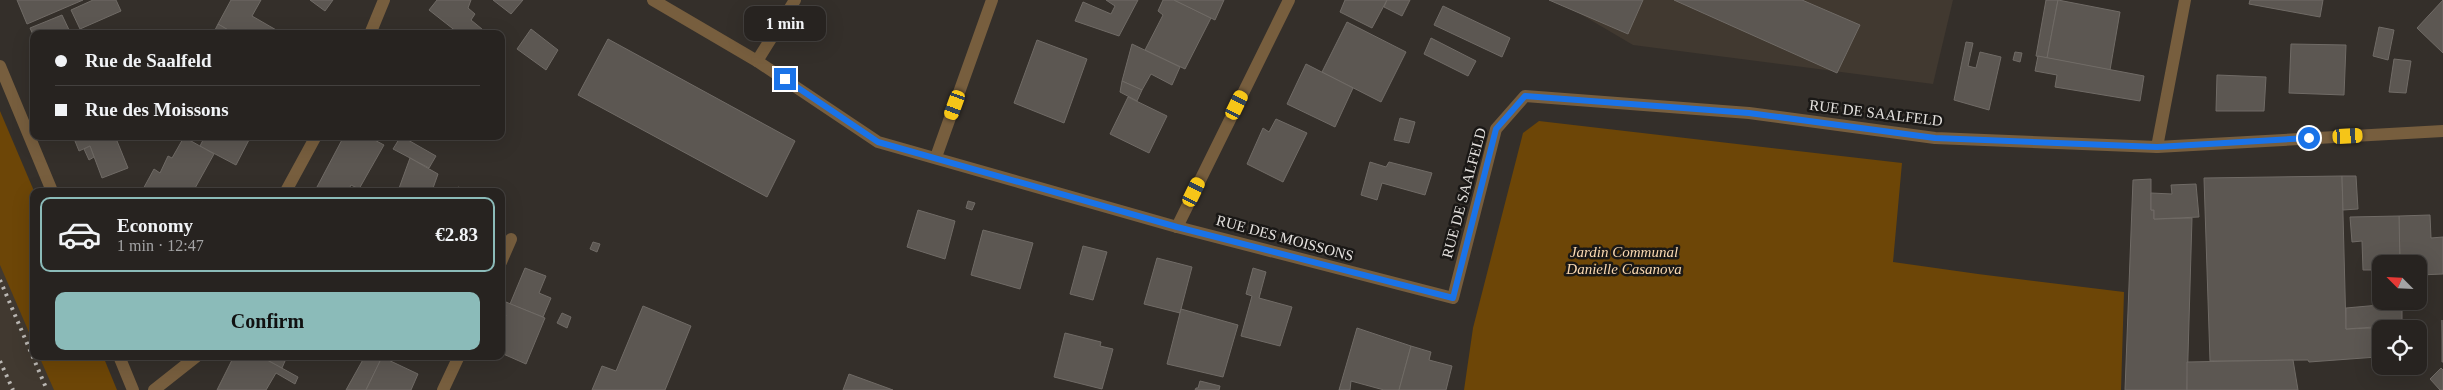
<!DOCTYPE html>
<html lang="en">
<head>
<meta charset="utf-8">
<style>
  body { margin:0; font-family:"Times New Roman",serif; background:#332f2d; color:#f1f3f6; height:100vh; display:flex; flex-direction:column; font-size:19px; white-space:nowrap }
  * { box-sizing:border-box; margin:0 }
  p { font-size:16px; color:#a4a4a5 }
  .icon { flex:none; width:28px; height:28px; fill:none; stroke:currentColor; stroke-width:2; stroke-linecap:round; stroke-linejoin:round }
  .map { position:relative; flex:1; overflow:hidden }
  .sheet { position:absolute; left:30px; top:188px; width:475px; height:172px; display:flex; flex-direction:column; background:#272320; border-radius:10px; box-shadow:0 5px 20px #0002,0 0 0 1px #43403e }
  .sheet>* { flex:none }
  .guide { position:absolute; left:30px; top:30px; width:475px; height:110px; border-radius:10px; box-shadow:0 5px 20px #0002,0 0 0 1px #43403e; display:grid; align-content:center; height:110px; padding:0 25px; background:#272320 }
  .needle { width:32px; rotate:294deg }
  .fabs { position:absolute; left:2372px; top:255px; display:grid; gap:10px }
  .fabs a { display:grid; place-items:center; width:55px; height:55px; border-radius:10px; background:#272320; box-shadow:0 5px 20px #0002,0 0 0 1px #43403e; font-size:25px }
  .end { position:absolute; width:22px; height:22px; margin:-11px; border:6px solid #1a73e8; background:#fff; box-shadow:0 0 0 2px #fff }
  .from { border-radius:50% }
  .bubble { position:absolute; height:35px; border-radius:10px; background:#272320; box-shadow:0 5px 20px #0002,0 0 0 1px #43403e; font-size:16px; font-weight:600; line-height:35px; text-align:center }
  .car { position:absolute; width:15px; height:30px; margin:-15px -8px; border-radius:6px; box-shadow:0 0 4px 1px #0007; background:linear-gradient(#f5c518 24%,#345 0 40%,#f5c518 0 76%,#345 0 86%,#f5c518 0) }
  .guide b { display:flex; align-items:center; gap:18px; height:48px; font-size:19px }
  .guide b+b { border-top:1px solid #43403e }
  .guide i { width:12px; height:12px; background:#f1f3f6 }
  ul { padding:9px 0 0; list-style:none }
  li { display:flex; align-items:center; gap:15px; height:75px; margin:0 10px 8px; padding:0 15px; border:2px solid transparent; border-radius:10px }
  li div { flex:1 }
  li b { display:block; font-size:19px }
  li em { font-style:normal; font-weight:600 }
  li.current { border-color:#8bbbb9 }
  li>.icon { width:45px; height:45px; stroke-width:1.5 }
  .cta { display:flex; gap:10px; margin-top:auto; padding:10px 25px }
  .cta a { flex:1; height:58px; border-radius:10px; background:#8bbbb9; color:#111; font-size:20px; font-weight:600; line-height:58px; text-align:center }
  .map>svg:first-child { display:block }
</style>
</head>
<body>
<div class="map">
<svg width="2443" height="390" viewBox="0 0 2443 390">
  <rect width="100%" height="100%" fill="#342f2a"/>
  <g fill="#413930">
    <polygon points="1583,0 1953,0 1933,84 1633,45 1577,12"/>
    <polygon points="0,200 34,277 34,356 68,356 83,390 0,390"/>
  </g>
  <g fill="#6d4607">
    <polygon points="0,111 34,191 34,344 0,265"/>
    <polygon points="1539,121 1902,163 1893,262 1978,274 2124,292 2121,390 1464,390 1473,328 1523,133"/>
    <polygon points="39,356 103,356 117,390 54,390"/>
  </g>
  <g fill="#5c5752" stroke="#706b66">
    <polygon points="17,0 83,0 27,24"/>
    <polygon points="93,0 116,0 121,11 80,29 71,10"/>
    <polygon points="231,0 261,0 252,16 278,31 277,34 235,34 218,24"/>
    <polygon points="310,0 333,0 325,11"/>
    <polygon points="437,0 471,0 468,8 475,14 471,20 488,34 456,34 457,32 429,10"/>
    <polygon points="493,0 523,0 511,14"/>
    <polygon points="1138,0 1119,36 1075,21 1083,2 1111,14 1115,6 1106,0"/>
    <polygon points="1163,0 1174,0 1211,18 1185,69 1145,50 1163,15 1158,11"/>
    <polygon points="1174,0 1224,0 1215,20"/>
    <polygon points="1345,0 1387,0 1372,28 1340,12"/>
    <polygon points="1387,0 1410,0 1402,16 1384,7"/>
    <polygon points="1549,0 1643,0 1628,34"/>
    <polygon points="1674,0 1802,0 1860,25 1837,73"/>
    <polygon points="2046,0 2058,0 2047,58 2036,56"/>
    <polygon points="2058,0 2120,12 2110,70 2047,58"/>
    <polygon points="2250,0 2323,0 2320,17 2249,4"/>
    <polygon points="2443,0 2443,53 2417,28"/>
    <polygon points="1443,6 1510,38 1502,57 1434,25"/>
    <polygon points="62,15 71,34 34,34 34,37 30,28"/>
    <polygon points="1347,22 1406,52 1381,102 1322,72"/>
    <polygon points="218,24 235,34 213,34"/>
    <polygon points="2379,27 2394,30 2388,60 2373,56"/>
    <polygon points="531,29 558,50 546,70 517,49"/>
    <polygon points="1431,38 1476,61 1468,76 1424,54"/>
    <polygon points="608,39 795,141 767,197 578,95"/>
    <polygon points="1037,40 1087,59 1064,123 1014,103"/>
    <polygon points="1966,42 1973,43 1968,66 1976,68 1980,52 2001,57 1989,110 1954,100"/>
    <polygon points="1132,44 1180,67 1172,85 1151,74 1142,90 1122,81"/>
    <polygon points="2291,44 2346,45 2344,95 2289,93"/>
    <polygon points="2015,52 2022,53 2020,62 2013,60"/>
    <polygon points="2038,56 2144,76 2140,101 2055,87 2057,75 2035,71"/>
    <polygon points="2394,59 2411,61 2406,93 2389,92"/>
    <polygon points="1306,64 1353,88 1335,127 1287,104"/>
    <polygon points="2217,75 2266,77 2264,111 2216,111"/>
    <polygon points="1122,81 1142,90 1137,101 1120,92"/>
    <polygon points="1128,97 1167,116 1149,153 1110,134"/>
    <polygon points="1400,118 1415,122 1409,143 1394,140"/>
    <polygon points="1276,119 1307,133 1283,182 1247,164 1263,128 1269,132"/>
    <polygon points="73,136 115,136 128,168 102,178 90,146 79,151"/>
    <polygon points="205,136 251,136 236,165 200,146"/>
    <polygon points="344,136 367,136 384,145 359,189 351,185 348,191 324,191 317,187"/>
    <polygon points="401,136 436,156 429,168 393,149"/>
    <polygon points="184,137 214,154 194,190 196,191 142,191 154,169 160,173 168,156 172,158"/>
    <polygon points="90,146 94,157 89,160 84,149"/>
    <polygon points="410,158 438,174 432,191 398,191"/>
    <polygon points="1370,162 1386,167 1389,162 1432,173 1425,195 1382,183 1377,200 1361,195"/>
    <polygon points="2342,176 2346,329 2372,328 2377,357 2309,362 2308,360 2210,361 2204,178"/>
    <polygon points="2342,176 2356,176 2358,209 2343,210"/>
    <polygon points="2151,179 2151,210 2154,210 2154,219 2192,218 2187,390 2125,390 2133,180"/>
    <polygon points="2196,184 2199,217 2154,219 2154,210 2151,210 2151,193 2172,194 2171,185"/>
    <polygon points="458,187 468,191 456,191"/>
    <polygon points="968,201 975,203 972,210 966,208"/>
    <polygon points="918,210 955,221 945,259 907,247"/>
    <polygon points="2430,215 2431,238 2443,237 2443,274 2419,275 2419,264 2400,264 2399,216"/>
    <polygon points="2399,216 2400,264 2381,264 2381,270 2363,270 2362,241 2352,242 2350,217"/>
    <polygon points="983,230 1033,243 1020,289 971,275"/>
    <polygon points="593,242 600,244 597,252 590,249"/>
    <polygon points="1083,246 1107,252 1093,300 1070,294"/>
    <polygon points="1157,258 1192,267 1180,313 1144,304"/>
    <polygon points="525,268 546,276 539,293 551,298 543,317 510,304"/>
    <polygon points="1253,268 1266,272 1259,298 1292,307 1280,346 1241,336 1252,296 1246,294"/>
    <polygon points="501,300 545,318 526,364 501,353 501,325 506,315 501,313"/>
    <polygon points="2402,303 2402,325 2346,329 2346,308"/>
    <polygon points="643,306 691,326 665,390 592,390 602,366 616,371"/>
    <polygon points="1181,309 1238,325 1223,377 1167,364"/>
    <polygon points="562,313 571,317 567,328 557,323"/>
    <polygon points="2442,320 2443,362 2442,362"/>
    <polygon points="1357,328 1411,346 1399,390 1384,390 1351,381 1350,390 1339,390"/>
    <polygon points="1065,333 1101,342 1100,346 1113,349 1102,389 1054,377"/>
    <polygon points="1411,346 1431,352 1429,360 1452,366 1446,390 1399,390"/>
    <polygon points="234,356 260,356 298,377 295,384 276,373 266,390 217,390"/>
    <polygon points="260,356 277,356 285,361 282,368"/>
    <polygon points="365,356 382,357 366,390 346,390"/>
    <polygon points="382,357 418,374 411,390 366,390"/>
    <polygon points="2293,360 2298,390 2187,390 2187,362"/>
    <polygon points="2441,368 2443,370 2443,390 2440,390 2430,379"/>
    <polygon points="849,374 893,390 843,390"/>
    <polygon points="1200,381 1220,386 1219,390 1195,390 1196,388 1198,388"/>
  </g>
  <g fill="none" stroke-linecap="round" stroke-linejoin="round">
    <g stroke="#775e3e" stroke-width="12">
      <polyline points="653,0 757,61"/>
      <polyline points="795,0 757,61 878,142 1177,227 1453,298 1496,129 1525,96 1749,113 1935,138 2157,147 2443,131"/>
      <polyline points="370,34 384,0"/>
      <polyline points="0,66 52,191"/>
      <polyline points="2157,147 2185,0"/>
      <polyline points="936,157 992,0"/>
      <polyline points="286,191 316,136"/>
      <polyline points="1177,227 1289,0"/>
      <polyline points="501,262 511,239"/>
      <polyline points="119,356 133,390"/>
      <polyline points="154,390 197,356"/>
      <polyline points="443,390 459,356"/>
    </g>
    <g stroke="#bab7b3" stroke-width="4" stroke-dasharray="2.5 5" stroke-linecap="butt">
      <polyline points="0,280 47,390"/>
      <polyline points="0,361 13,390"/>
    </g>
  </g>
  <g fill="none" stroke-linecap="round" stroke-linejoin="round">
    <polyline stroke="#1a73e8" stroke-width="6" points="785,79 878,142 1177,227 1453,298 1496,129 1525,96 1749,113 1935,138 2157,147 2309,138"/>
  </g>
  <g text-anchor="middle" stroke-width="5" stroke-linejoin="round" paint-order="stroke">
    <g font-size="15" fill="#e5e2df" stroke="#1a1816">
      <text transform="translate(1876 113) rotate(7)" y="5">RUE DE SAALFELD</text>
      <text transform="translate(1464 193) rotate(-75)" y="5">RUE DE SAALFELD</text>
      <text transform="translate(1285 238) rotate(15)" y="5">RUE DES MOISSONS</text>
    </g>
    <g font-size="15" font-style="italic" fill="#fad9b2" stroke="#1a1816">
      <text x="1624" y="257">Jardin Communal<tspan x="1624" dy="17">Danielle Casanova</tspan></text>
    </g>
  </g>
</svg>
<div class="fabs">
<a><svg class="needle" viewBox="-14 -14 28 28"><path d="M0-13l5 13h-10z" fill="#e53935"/><path d="M0 13l5-13h-10z" fill="#a4a4a5"/></svg></a>
<a><svg class="icon" aria-label="locate" viewBox="0 0 24 24"><circle cx="12" cy="12" r="6"/><path d="M12 2v4M12 18v4M2 12h4M18 12h4"/></svg></a>
</div>
<i class="end from" style="left:2309px;top:138px"></i>
<i class="end" style="left:785px;top:79px"></i>
<div class="bubble" style="left:744px;top:6px;width:82px">1 min</div>
<i class="car" style="left:955px;top:105px;rotate:200deg"></i>
<i class="car" style="left:1237px;top:105px;rotate:26deg"></i>
<i class="car" style="left:2348px;top:136px;rotate:87deg"></i>
<i class="car" style="left:1194px;top:192px;rotate:26deg"></i>
<div class="guide">
<b><i class="from"></i>Rue de Saalfeld</b>
<b><i></i>Rue des Moissons</b>
</div>
<section class="sheet">
<ul>
<li class="current"><svg class="icon" aria-label="car" viewBox="0 0 24 24"><path d="M5 17H2v-5l4-1 3-4h7l3 4 3 1v5h-3M9 17h6M6 11h13"/><circle cx="7" cy="17" r="2"/><circle cx="17" cy="17" r="2"/></svg><div><b>Economy</b><p>1 min · 12:47</p></div><em>€2.83</em></li>
</ul>
<div class="cta"><a>Confirm</a></div>
</section>
</div>
</body>
</html>
